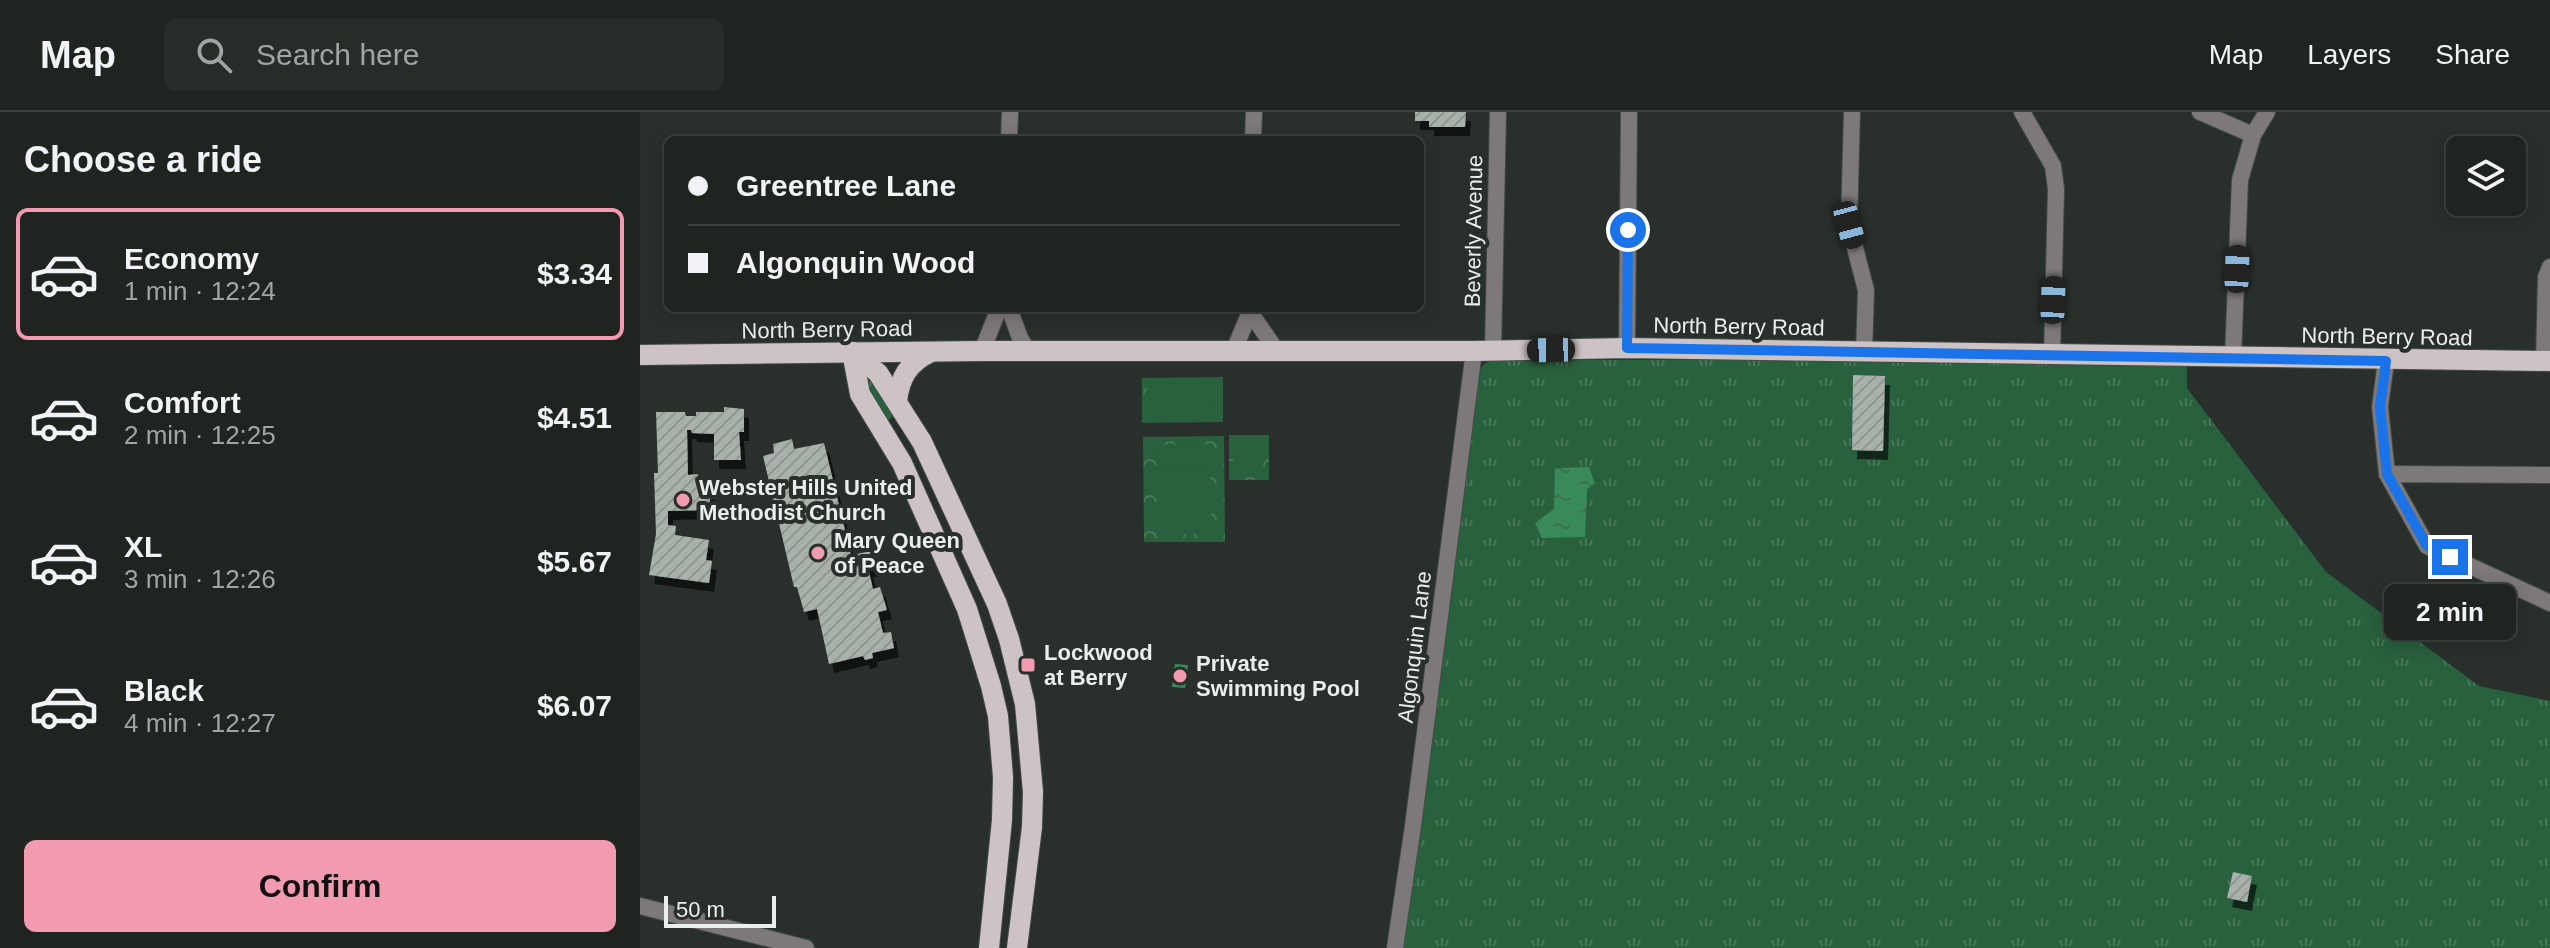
<!DOCTYPE html>
<html lang="en">
<head>
<meta charset="utf-8">
<style>
  body { margin:0; font-family:Helvetica,sans-serif; background:#272c29; color:#f1f3f6; height:100vh; display:flex; flex-direction:column; font-size:30px; white-space:nowrap }
  * { box-sizing:border-box; margin:0 }
  p { font-size:26px; color:#a1a4a5 }
  .icon { flex:none; width:44px; height:44px; fill:none; stroke:currentColor; stroke-width:2; stroke-linecap:round; stroke-linejoin:round }
  .map { position:relative; flex:1; overflow:hidden }
  .side { display:flex; flex-direction:column; background:#1f2420; width:640px }
  .side>* { flex:none }
  .banner { position:absolute; left:24px; top:24px; width:760px; height:176px; border-radius:12px; box-shadow:0 4px 20px #0003,0 0 0 2px #3c413e; display:grid; align-content:center; height:176px; padding:0 24px; background:#1f2420 }
  .tools { position:absolute; left:1806px; top:24px; display:grid; gap:16px }
  .tools a { display:grid; place-items:center; width:80px; height:80px; border-radius:12px; background:#1f2420; box-shadow:0 4px 20px #0003,0 0 0 2px #3c413e; font-size:40px }
  .scale { position:absolute; left:24px; bottom:20px; width:112px; box-sizing:border-box; padding-left:8px; border:4px solid #ebefec; border-top:0; font-size:22px; line-height:28px; white-space:nowrap; color:#ebefec; -webkit-text-stroke:6px #29302b; paint-order:stroke }
  .end { position:absolute; width:36px; height:36px; margin:-18px; border:10px solid #1a73e8; background:#fff; box-shadow:0 0 0 4px #fff }
  .from { border-radius:50% }
  .bubble { position:absolute; height:56px; border-radius:12px; background:#1f2420; box-shadow:0 4px 20px #0003,0 0 0 2px #3c413e; font-size:26px; font-weight:700; line-height:56px; text-align:center }
  .car { position:absolute; width:24px; height:48px; margin:-24px -12px; border-radius:10px; box-shadow:0 0 6px 2px #0007; background:linear-gradient(#222 24%,#8ab4d8 0 40%,#222 0 76%,#8ab4d8 0 86%,#222 0) }
  .banner b { display:flex; align-items:center; gap:28px; height:76px; font-size:30px }
  .banner b+b { border-top:2px solid #3c413e }
  .banner i { width:20px; height:20px; background:#f1f3f6 }
  ul { padding:0; list-style:none }
  li { display:flex; align-items:center; gap:24px; height:132px; margin:0 16px 12px; padding:0 8px; border:4px solid transparent; border-radius:12px }
  li div { flex:1 }
  li b { display:block; font-size:30px }
  li em { font-style:normal; font-weight:700 }
  li.active { border-color:#f29ab0 }
  li>.icon { width:72px; height:72px; stroke-width:1.5 }
  h2 { padding:0 24px; font-size:36px; line-height:96px }
  .cta { display:flex; gap:16px; margin-top:auto; padding:16px 24px }
  .cta a { flex:1; height:92px; border-radius:12px; background:#f29ab0; color:#111; font-size:32px; font-weight:700; line-height:92px; text-align:center }
  header { display:flex; align-items:center; gap:48px; box-sizing:border-box; height:112px; padding:0 40px; background:#1f2420; border-bottom:2px solid #3c413e }
  header strong { font-size:38px }
  nav { display:flex; gap:44px; margin-inline-start:auto; font-size:28px }
  .search { width:560px; height:72px; background:#272c29; display:flex; align-items:center; gap:20px; box-sizing:border-box; padding:0 28px; border-radius:12px; color:#a1a4a5; font-size:30px }
  main { display:flex; flex:1; min-height:0 }
  .map>svg:first-child { display:block }
</style>
</head>
<body>
<header>
<strong>Map</strong>
<div class="search"><svg class="icon" aria-label="search" viewBox="0 0 24 24"><circle cx="10" cy="10" r="6"/><path d="M15 15l6 6"/></svg>Search here</div>
<nav><a>Map</a><a>Layers</a><a>Share</a></nav>
</header>
<main>
<section class="side">
<h2>Choose a ride</h2>
<ul>
<li class="active"><svg class="icon" aria-label="car" viewBox="0 0 24 24"><path d="M5 17H2v-5l4-1 3-4h7l3 4 3 1v5h-3M9 17h6M6 11h13"/><circle cx="7" cy="17" r="2"/><circle cx="17" cy="17" r="2"/></svg><div><b>Economy</b><p>1 min · 12:24</p></div><em>$3.34</em></li>
<li><svg class="icon" aria-label="car" viewBox="0 0 24 24"><path d="M5 17H2v-5l4-1 3-4h7l3 4 3 1v5h-3M9 17h6M6 11h13"/><circle cx="7" cy="17" r="2"/><circle cx="17" cy="17" r="2"/></svg><div><b>Comfort</b><p>2 min · 12:25</p></div><em>$4.51</em></li>
<li><svg class="icon" aria-label="car" viewBox="0 0 24 24"><path d="M5 17H2v-5l4-1 3-4h7l3 4 3 1v5h-3M9 17h6M6 11h13"/><circle cx="7" cy="17" r="2"/><circle cx="17" cy="17" r="2"/></svg><div><b>XL</b><p>3 min · 12:26</p></div><em>$5.67</em></li>
<li><svg class="icon" aria-label="car" viewBox="0 0 24 24"><path d="M5 17H2v-5l4-1 3-4h7l3 4 3 1v5h-3M9 17h6M6 11h13"/><circle cx="7" cy="17" r="2"/><circle cx="17" cy="17" r="2"/></svg><div><b>Black</b><p>4 min · 12:27</p></div><em>$6.07</em></li>
</ul>
<div class="cta"><a>Confirm</a></div>
</section>
<div class="map">
<svg width="1910" height="836" viewBox="0 0 1910 836">
  <defs>
    <pattern id="grass-tufts" width="24" height="20" patternUnits="userSpaceOnUse" patternTransform="scale(2)"><rect width="24" height="20" fill="#29603d"/><path d="M3 7l-1-3M5 7V3M7 7l1-3M15 17l-1-3M17 17v-4M19 17l1-3" fill="none" stroke="#487759"/></pattern>
    <pattern id="park-crowns" width="20" height="18" patternUnits="userSpaceOnUse" patternTransform="scale(2)"><rect width="20" height="18" fill="#29603d"/><path d="M2 6a3 3 0 1 1 6 0M12 15a3 3 0 1 1 6 0" fill="none" stroke="#487759"/></pattern>
    <pattern id="water-ripples" width="26" height="14" patternUnits="userSpaceOnUse" patternTransform="scale(2)"><rect width="26" height="14" fill="#388b58"/><path d="M2 4q2-2 4 0t4 0M15 11q2-2 4 0t4 0" fill="none" stroke="#3e7051"/></pattern>
    <pattern id="building-hatch" width="6" height="6" patternUnits="userSpaceOnUse" patternTransform="scale(2)"><rect width="6" height="6" fill="#a9b1ab"/><path d="M-1 1l2-2M0 6l6-6M5 7l2-2" fill="none" stroke="#909792"/></pattern>
    <filter id="shadow"><feDropShadow dx="5" dy="9" stdDeviation="0" flood-color="#0009"/></filter>
  </defs>
  <rect width="100%" height="100%" fill="#29302b"/>
  <g fill="url(#grass-tufts)">
    <polygon points="851,248 1119,248 1547,254 1547,276 1686,460 1839,574 1910,589 1910,836 761,836 836,266 843,253"/>
    <polygon points="230,265 258,301 247,309 235,294 225,267"/>
  </g>
  <g fill="url(#park-crowns)">
    <polygon points="583,265 583,310 502,311 502,266"/>
    <rect x="589" y="323" width="40" height="45"/>
    <polygon points="584,324 585,430 504,430 503,325"/>
  </g>
  <g fill="#29603d">
    <polygon points="537,271 537,276 547,276 547,271 578,271 578,285 569,285 569,291 578,292 578,305 548,306 547,301 537,301 537,306 507,306 507,292 515,292 515,285 507,285 507,272"/>
    <rect x="593" y="329" width="30" height="14"/>
    <polygon points="570,332 570,357 517,358 516,333"/>
    <rect x="593" y="348" width="30" height="14"/>
    <rect x="517" y="365" width="53" height="25"/>
    <polygon points="571,397 571,422 517,422 517,397"/>
  </g>
  <g fill="url(#water-ripples)">
    <polygon points="949,355 955,372 947,377 945,425 902,426 895,411 914,397 915,356"/>
    <polygon points="535,552 548,553 545,576 532,575"/>
  </g>
  <g fill="url(#building-hatch)" filter="url(#shadow)">
    <polygon points="775,0 826,0 825,15 789,15 789,9 775,9"/>
    <polygon points="1213,263 1245,264 1243,339 1212,338"/>
    <polygon points="84,295 104,297 104,320 99,320 101,348 74,348 74,322 52,321 51,318 47,318 48,363 58,362 59,379 70,379 70,398 28,399 28,413 36,414 35,423 69,428 66,448 72,449 69,471 9,463 16,422 14,361 18,361 16,300 45,300 46,304 56,304 56,300 84,300"/>
    <polygon points="152,327 154,337 184,331 211,443 232,439 236,455 228,456 233,477 240,475 247,498 238,500 243,521 251,520 254,536 232,541 233,546 225,548 223,544 189,552 177,497 164,500 157,475 154,475 123,344 134,341 133,332"/>
    <polygon points="1593,760 1612,764 1607,790 1587,786"/>
  </g>
  <g fill="none" stroke-linecap="round" stroke-linejoin="round">
    <g stroke="#444b46" stroke-width="18">
      <g id="minor">
        <polyline points="1212,0 1209,113 1226,178 1224,241"/>
        <polyline points="1382,0 1413,54 1416,77 1412,243"/>
        <polyline points="1560,0 1613,23"/>
        <polyline points="369,28 370,0"/>
        <polyline points="613,28 614,0"/>
        <polyline points="369,196 380,226 388,239"/>
        <polyline points="987,236 989,0"/>
        <polyline points="594,238 610,200 636,238"/>
        <polyline points="342,239 359,196"/>
        <polyline points="853,239 858,0"/>
        <polyline points="1593,246 1600,68 1613,23 1627,0"/>
        <polyline points="1746,249 1740,295 1747,362"/>
        <polyline points="1904,249 1906,165 1910,155"/>
        <polyline points="1910,363 1747,362 1787,434 1910,491"/>
        <polyline points="0,794 166,836"/>
        <polyline points="755,836 773,714 834,239"/>
      </g>
    </g>
    <g stroke="#444b46" stroke-width="22">
      <g id="major">
        <polyline points="212,240 238,261 282,330 357,492 369,527 385,592 393,680 392,715 377,836"/>
        <polyline points="212,240 220,282 262,351 327,497 351,574 358,604 363,665 362,708 349,836"/>
        <polyline points="0,243 342,239 834,239 987,236 1910,249"/>
        <path d="M257 289C260 265 268 251 291 240"/>
      </g>
    </g>
    <use href="#minor" stroke="#7d797a" stroke-width="16"/>
    <use href="#major" stroke="#cdc3c5" stroke-width="20"/>
  </g>
  <g fill="none" stroke-linecap="round" stroke-linejoin="round">
    <polyline stroke="#1a73e8" stroke-width="10" points="988,118 987,236 1746,249 1740,295 1747,362 1787,434 1810,445"/>
  </g>
  <g fill="#f29ab0" stroke="#29302b" stroke-width="3">
    <circle cx="43" cy="388" r="8"/>
    <circle cx="178" cy="441" r="8"/>
    <rect x="380" y="545" width="16" height="16" rx="4"/>
    <circle cx="540" cy="564" r="8"/>
  </g>
  <g text-anchor="middle" stroke-width="8" stroke-linejoin="round" paint-order="stroke">
    <g font-size="22" fill="#ebefec" stroke="#29302b">
      <text transform="translate(833 119) rotate(-89)" y="8">Beverly Avenue</text>
      <text transform="translate(1099 214) rotate(1)" y="8">North Berry Road</text>
      <text transform="translate(187 217) rotate(-1)" y="8">North Berry Road</text>
      <text transform="translate(1747 224) rotate(1)" y="8">North Berry Road</text>
      <text transform="translate(774 535) rotate(-83)" y="8">Algonquin Lane</text>
    </g>
    <g font-size="22" font-weight="bold" fill="#ebefec" stroke="#29302b" text-anchor="start">
      <text x="59" y="383">Webster Hills United<tspan x="59" dy="25">Methodist Church</tspan></text>
      <text x="194" y="436">Mary Queen<tspan x="194" dy="25">of Peace</tspan></text>
      <text x="404" y="548">Lockwood<tspan x="404" dy="25">at Berry</tspan></text>
      <text x="556" y="559">Private<tspan x="556" dy="25">Swimming Pool</tspan></text>
    </g>
  </g>
</svg>
<div class="tools">
<a><svg class="icon" aria-label="layers" viewBox="0 0 24 24"><path d="M12 4l9 5-9 5-9-5zM3 14l9 5 9-5"/></svg></a>
</div>
<div class="scale">50 m</div>
<i class="end from" style="left:988px;top:118px"></i>
<i class="end" style="left:1810px;top:445px"></i>
<div class="bubble" style="left:1744px;top:472px;width:132px">2 min</div>
<i class="car" style="left:1209px;top:113px;rotate:165deg"></i>
<i class="car" style="left:1597px;top:157px;rotate:2deg"></i>
<i class="car" style="left:1413px;top:188px;rotate:2deg"></i>
<i class="car" style="left:911px;top:238px;rotate:269deg"></i>
<div class="banner">
<b><i class="from"></i>Greentree Lane</b>
<b><i></i>Algonquin Wood</b>
</div>
</div>
</main>
</body>
</html>
